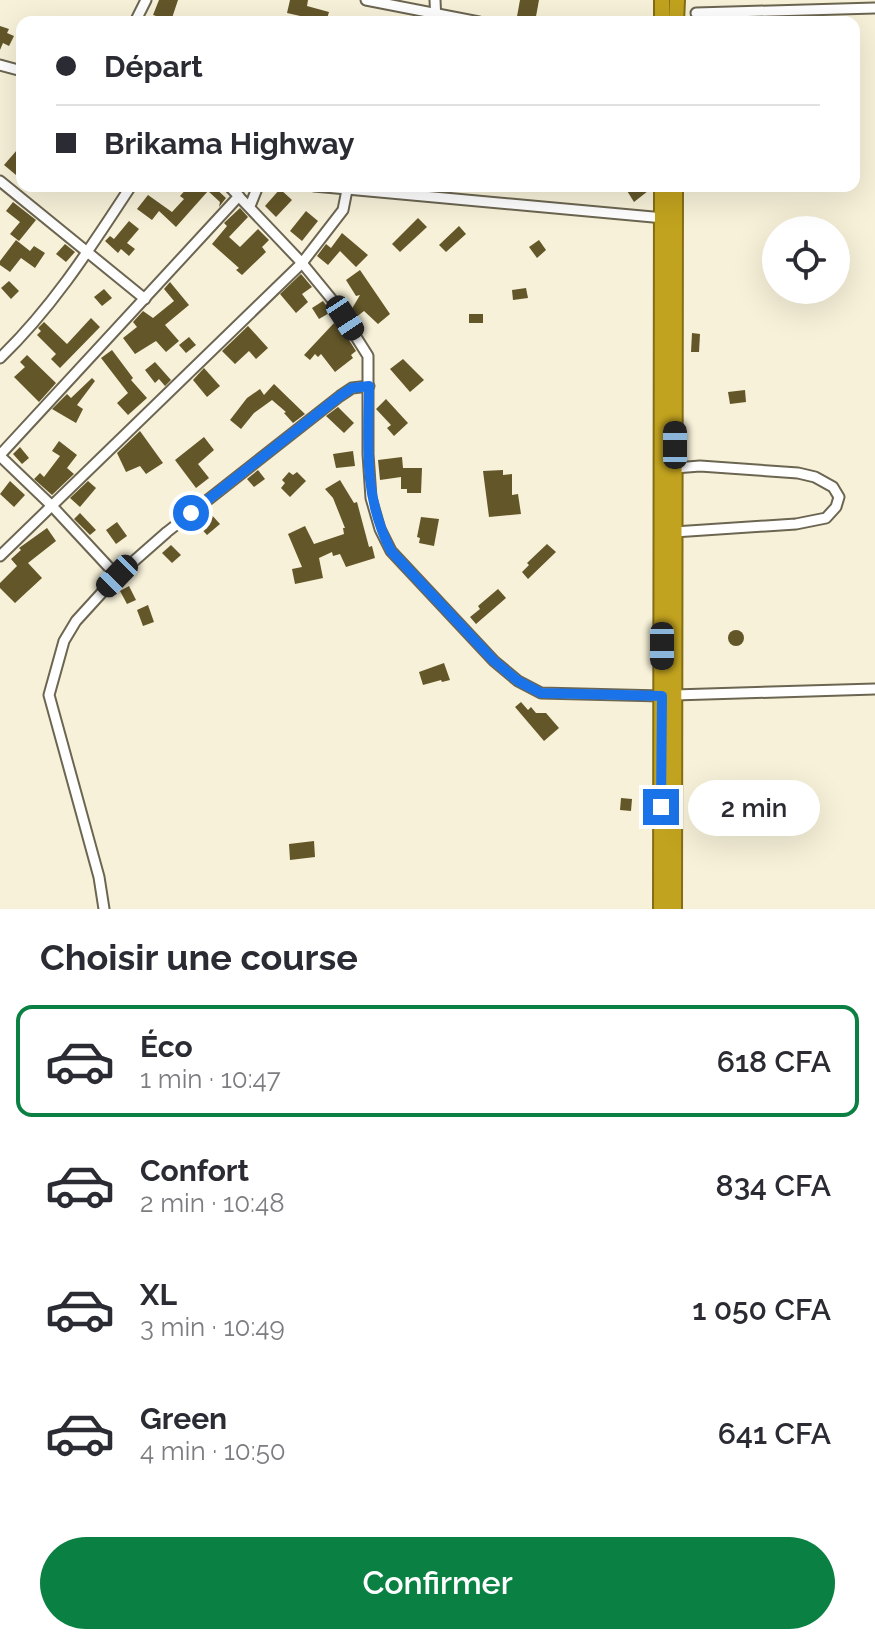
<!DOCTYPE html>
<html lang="fr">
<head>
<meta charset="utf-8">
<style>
  body { margin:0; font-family:Raleway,sans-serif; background:#f2f2f3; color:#2b2b33; height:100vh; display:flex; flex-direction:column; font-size:30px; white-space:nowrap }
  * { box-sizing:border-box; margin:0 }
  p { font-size:26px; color:#7c7c81 }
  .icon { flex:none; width:44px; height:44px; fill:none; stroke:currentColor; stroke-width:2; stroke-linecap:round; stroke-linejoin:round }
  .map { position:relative; height:909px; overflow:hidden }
  .drawer { display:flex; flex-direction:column; background:#fff; flex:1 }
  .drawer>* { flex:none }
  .guide { position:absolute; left:16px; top:16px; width:844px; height:176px; border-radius:16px; box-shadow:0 8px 32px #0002; display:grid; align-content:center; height:176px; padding:0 40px; background:#fff }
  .tools { position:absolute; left:762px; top:216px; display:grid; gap:16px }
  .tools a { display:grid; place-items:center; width:88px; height:88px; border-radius:50%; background:#fff; box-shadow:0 8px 32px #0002; font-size:40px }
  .end { position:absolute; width:36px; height:36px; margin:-18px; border:10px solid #1a73e8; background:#fff; box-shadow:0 0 0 4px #fff }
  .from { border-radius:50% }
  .bubble { position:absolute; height:56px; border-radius:28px; background:#fff; box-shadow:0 8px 32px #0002; font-size:26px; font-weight:600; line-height:56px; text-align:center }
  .car { position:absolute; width:24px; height:48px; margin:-24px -12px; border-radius:10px; box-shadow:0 0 6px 2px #0007; background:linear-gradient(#222 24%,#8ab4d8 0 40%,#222 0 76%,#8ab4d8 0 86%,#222 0) }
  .guide b { display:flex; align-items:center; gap:28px; height:76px; font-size:30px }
  .guide b+b { border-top:2px solid #e1e1e2 }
  .guide i { width:20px; height:20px; background:#2b2b33 }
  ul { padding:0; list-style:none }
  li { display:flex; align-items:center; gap:24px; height:112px; margin:0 16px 12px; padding:0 24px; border:4px solid transparent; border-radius:16px }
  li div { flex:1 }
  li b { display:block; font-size:30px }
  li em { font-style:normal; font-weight:600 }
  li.current { border-color:#0b8043 }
  li>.icon { width:72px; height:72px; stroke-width:1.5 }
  h2 { padding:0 40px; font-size:36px; line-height:96px }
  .cta { display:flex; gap:16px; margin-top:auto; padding:16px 40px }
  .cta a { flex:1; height:92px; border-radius:48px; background:#0b8043; color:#fff; font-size:32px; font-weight:600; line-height:92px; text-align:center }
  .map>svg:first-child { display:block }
</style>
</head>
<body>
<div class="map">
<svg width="875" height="909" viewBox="0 0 875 909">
  <rect width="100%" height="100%" fill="#f7f1d9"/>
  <g fill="#635629">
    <polygon points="159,0 178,0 171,21 153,15"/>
    <polygon points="290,0 308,0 307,6 329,12 326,22 308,22 309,18 287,13"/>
    <polygon points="520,0 539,0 535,22 516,22"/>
    <polygon points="0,26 9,29 7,33 14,36 9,46 3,43 0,50"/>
    <polygon points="17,150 22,154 22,169 16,175 4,165"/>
    <polygon points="189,186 213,186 226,198 219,207 220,202 208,191 176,227 159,211 152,220 137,209 148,195 172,212 184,199 180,196"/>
    <polygon points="624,186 633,186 637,190 644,186 648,191 634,202"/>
    <polygon points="280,189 292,200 276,217 265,206"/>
    <polygon points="13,202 36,220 19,241 10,234 20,222 6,211"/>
    <polygon points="240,208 248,217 229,237 240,247 258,229 269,240 262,247 266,252 242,275 236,270 239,268 212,244 227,226 224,223"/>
    <polygon points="306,211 318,221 302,241 290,231"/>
    <polygon points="418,218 427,227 400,252 392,244"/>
    <polygon points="129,221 139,229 127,243 135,249 129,256 121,249 118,253 105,241 110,236 114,239"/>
    <polygon points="459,226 466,234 446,252 439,245"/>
    <polygon points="342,233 368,255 356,267 340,251 328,265 317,256 326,244 331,248"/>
    <polygon points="16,240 30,251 34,246 45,253 35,268 21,258 10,272 0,265 0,261"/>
    <polygon points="539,240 546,250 537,258 529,247"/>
    <polygon points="65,244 75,252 66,262 56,254"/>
    <polygon points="360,270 390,314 378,324 364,311 355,318 350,312 360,295 356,296 346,280"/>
    <polygon points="301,274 312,287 302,294 308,302 296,313 280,294"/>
    <polygon points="9,281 19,291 11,299 1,288"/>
    <polygon points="170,282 189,305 165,325 179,341 166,352 156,341 135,354 123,338 137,327 133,322 143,311 153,318 174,301 164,289"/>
    <polygon points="526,288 528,298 513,300 512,290"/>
    <polygon points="104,289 112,298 102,306 94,297"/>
    <polygon points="323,301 331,312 319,319 312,308"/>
    <rect x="469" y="314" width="14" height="9"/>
    <polygon points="91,318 100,327 60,368 51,359 56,354 37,335 41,331 38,328 44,322 67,344"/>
    <polygon points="334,323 345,334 356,351 351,355 353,358 335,372 321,354 318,357 315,354 310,360 304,355"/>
    <polygon points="248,326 268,348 256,359 249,351 235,364 222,351"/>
    <polygon points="692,333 700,334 699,352 691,352"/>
    <polygon points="189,337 196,345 186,353 179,345"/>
    <polygon points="112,350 133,378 131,380 147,398 128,415 117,403 128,393 101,358"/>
    <polygon points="27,355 56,383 39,402 14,377 25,367 20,362"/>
    <polygon points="403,359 424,380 410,392 390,369"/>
    <polygon points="155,362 171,380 165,386 159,379 155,383 145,370"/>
    <polygon points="204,368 220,386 207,397 193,380"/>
    <polygon points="92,378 95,381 77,405 83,409 76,423 52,409 67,394 71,398"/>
    <polygon points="274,384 305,414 293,423 284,413 286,412 272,400 254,413 241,429 230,420 247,398 260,389 264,395"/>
    <polygon points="745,390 746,402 730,404 728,392"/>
    <polygon points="386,399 408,423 394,436 387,428 391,425 376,409"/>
    <polygon points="338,407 354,423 344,433 326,416"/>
    <polygon points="140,431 163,463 146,474 140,466 126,472 117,453"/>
    <polygon points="204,437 214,450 198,464 209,478 196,488 175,460"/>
    <polygon points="59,441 77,455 67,468 74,474 52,495 34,479 40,473 44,477 60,456 52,451"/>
    <polygon points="20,447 29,458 22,464 13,454"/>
    <polygon points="353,451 355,466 336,468 333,454"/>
    <polygon points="402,457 403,468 422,468 421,493 407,493 407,489 401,489 401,477 380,480 378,460"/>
    <polygon points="258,470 265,479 254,487 247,479"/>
    <polygon points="503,470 503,475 512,474 512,495 518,494 521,514 489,517 483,471"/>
    <polygon points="289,472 293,475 297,472 306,481 290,497 281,488 285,483 282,480"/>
    <polygon points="340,480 354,503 357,502 369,547 372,546 375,558 346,567 340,554 333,556 332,552 319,558 323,578 295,584 292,569 302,567 288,534 305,526 314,544 344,534 343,528 345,528 333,498 325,489"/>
    <polygon points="10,481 25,495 14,507 0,494"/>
    <polygon points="88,481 96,488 80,507 70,498"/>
    <polygon points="209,512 220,524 207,535 196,523"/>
    <polygon points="80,513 96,530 90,535 74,519"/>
    <polygon points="421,517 439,519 434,546 419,543 420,538 417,537"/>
    <polygon points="117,522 127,536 116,544 106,530"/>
    <polygon points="47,528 56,541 28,563 42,578 15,603 0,588 0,583 17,566 11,559 21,550 19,548"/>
    <polygon points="547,544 556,552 528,579 522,572 529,565 527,563"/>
    <polygon points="171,545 181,555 172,563 162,553"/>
    <polygon points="129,586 136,600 127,604 120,591"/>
    <polygon points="498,589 506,598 476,624 470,617 480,609 478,606"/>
    <polygon points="148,605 154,622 143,626 137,610"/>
    <circle cx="736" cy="638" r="8"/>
    <polygon points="444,663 450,680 442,682 441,680 423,685 419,672"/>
    <polygon points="521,702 528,710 531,707 536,713 546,713 559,728 544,741 515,707"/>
    <polygon points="621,798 632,799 631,811 620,810"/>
    <polygon points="314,841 315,857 290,860 289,844"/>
  </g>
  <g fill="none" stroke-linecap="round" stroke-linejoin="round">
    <g stroke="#6b6551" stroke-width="13">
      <g id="minor">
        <polyline points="366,0 479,22"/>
        <polyline points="435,0 436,22"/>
        <polyline points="696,13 875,8"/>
        <polyline points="135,22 146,0"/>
        <polyline points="0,65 22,71"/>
        <polyline points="0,181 145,299"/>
        <polyline points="229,186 302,263 334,302 368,356 368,454 371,498 380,529 391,551 494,661 518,681 541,693 662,696"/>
        <polyline points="314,186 664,218"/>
        <polyline points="250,206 258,186"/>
        <path d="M0 358C53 307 91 247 131 186"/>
        <polyline points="0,455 239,196"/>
        <polyline points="0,456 52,506 117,576"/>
        <polyline points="674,532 796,524 826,518 836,507 839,497 833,487 815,477 798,473 700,466 675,468"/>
        <polyline points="0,556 302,263 343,210 347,190"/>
        <polyline points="674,695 875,689"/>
        <polyline points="104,909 99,877 49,695 64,641 76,621 117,576 167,532 340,396 352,388 369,386"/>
      </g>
    </g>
    <g stroke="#836e16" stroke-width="18">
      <g id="highway">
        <polyline points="662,22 662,0"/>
        <polyline points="676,22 677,0"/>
        <polyline points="661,909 662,186"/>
        <polyline points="674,909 675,186"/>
      </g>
    </g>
    <use href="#minor" stroke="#fff" stroke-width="9"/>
    <use href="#highway" stroke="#c2a31f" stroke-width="14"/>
  </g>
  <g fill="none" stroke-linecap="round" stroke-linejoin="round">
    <path stroke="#1a73e8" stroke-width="10" d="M191 513 340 396 352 388 369 386C368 446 363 496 391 551L494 661 518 681 541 693 662 696 661 807"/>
  </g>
</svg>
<div class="tools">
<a><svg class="icon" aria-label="locate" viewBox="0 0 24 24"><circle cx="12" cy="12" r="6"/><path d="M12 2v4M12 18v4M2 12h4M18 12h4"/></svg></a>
</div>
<i class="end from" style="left:191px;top:513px"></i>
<i class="end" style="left:661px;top:807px"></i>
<div class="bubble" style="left:688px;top:780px;width:132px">2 min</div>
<i class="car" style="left:345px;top:318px;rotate:147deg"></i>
<i class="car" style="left:675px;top:445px;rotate:0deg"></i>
<i class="car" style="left:117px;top:576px;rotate:224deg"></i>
<i class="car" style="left:662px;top:646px;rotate:180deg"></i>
<div class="guide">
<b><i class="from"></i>Départ</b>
<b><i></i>Brikama Highway</b>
</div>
</div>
<section class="drawer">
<h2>Choisir une course</h2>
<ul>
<li class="current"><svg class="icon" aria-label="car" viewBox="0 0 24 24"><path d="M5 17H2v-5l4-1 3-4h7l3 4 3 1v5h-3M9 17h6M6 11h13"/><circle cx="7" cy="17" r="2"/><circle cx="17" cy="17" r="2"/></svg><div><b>Éco</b><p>1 min · 10:47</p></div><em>618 CFA</em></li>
<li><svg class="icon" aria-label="car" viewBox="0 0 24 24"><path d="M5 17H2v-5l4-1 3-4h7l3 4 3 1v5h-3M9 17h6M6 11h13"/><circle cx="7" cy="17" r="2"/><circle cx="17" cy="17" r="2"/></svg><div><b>Confort</b><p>2 min · 10:48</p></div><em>834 CFA</em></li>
<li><svg class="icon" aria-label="car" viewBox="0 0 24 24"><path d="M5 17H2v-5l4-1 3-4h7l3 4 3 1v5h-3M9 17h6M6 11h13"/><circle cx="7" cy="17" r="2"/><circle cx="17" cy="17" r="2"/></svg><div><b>XL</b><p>3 min · 10:49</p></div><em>1 050 CFA</em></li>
<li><svg class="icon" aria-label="car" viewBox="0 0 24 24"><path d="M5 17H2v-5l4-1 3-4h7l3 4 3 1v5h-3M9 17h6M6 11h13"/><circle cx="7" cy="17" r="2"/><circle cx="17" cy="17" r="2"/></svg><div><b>Green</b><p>4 min · 10:50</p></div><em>641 CFA</em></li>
</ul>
<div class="cta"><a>Confirmer</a></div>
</section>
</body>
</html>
